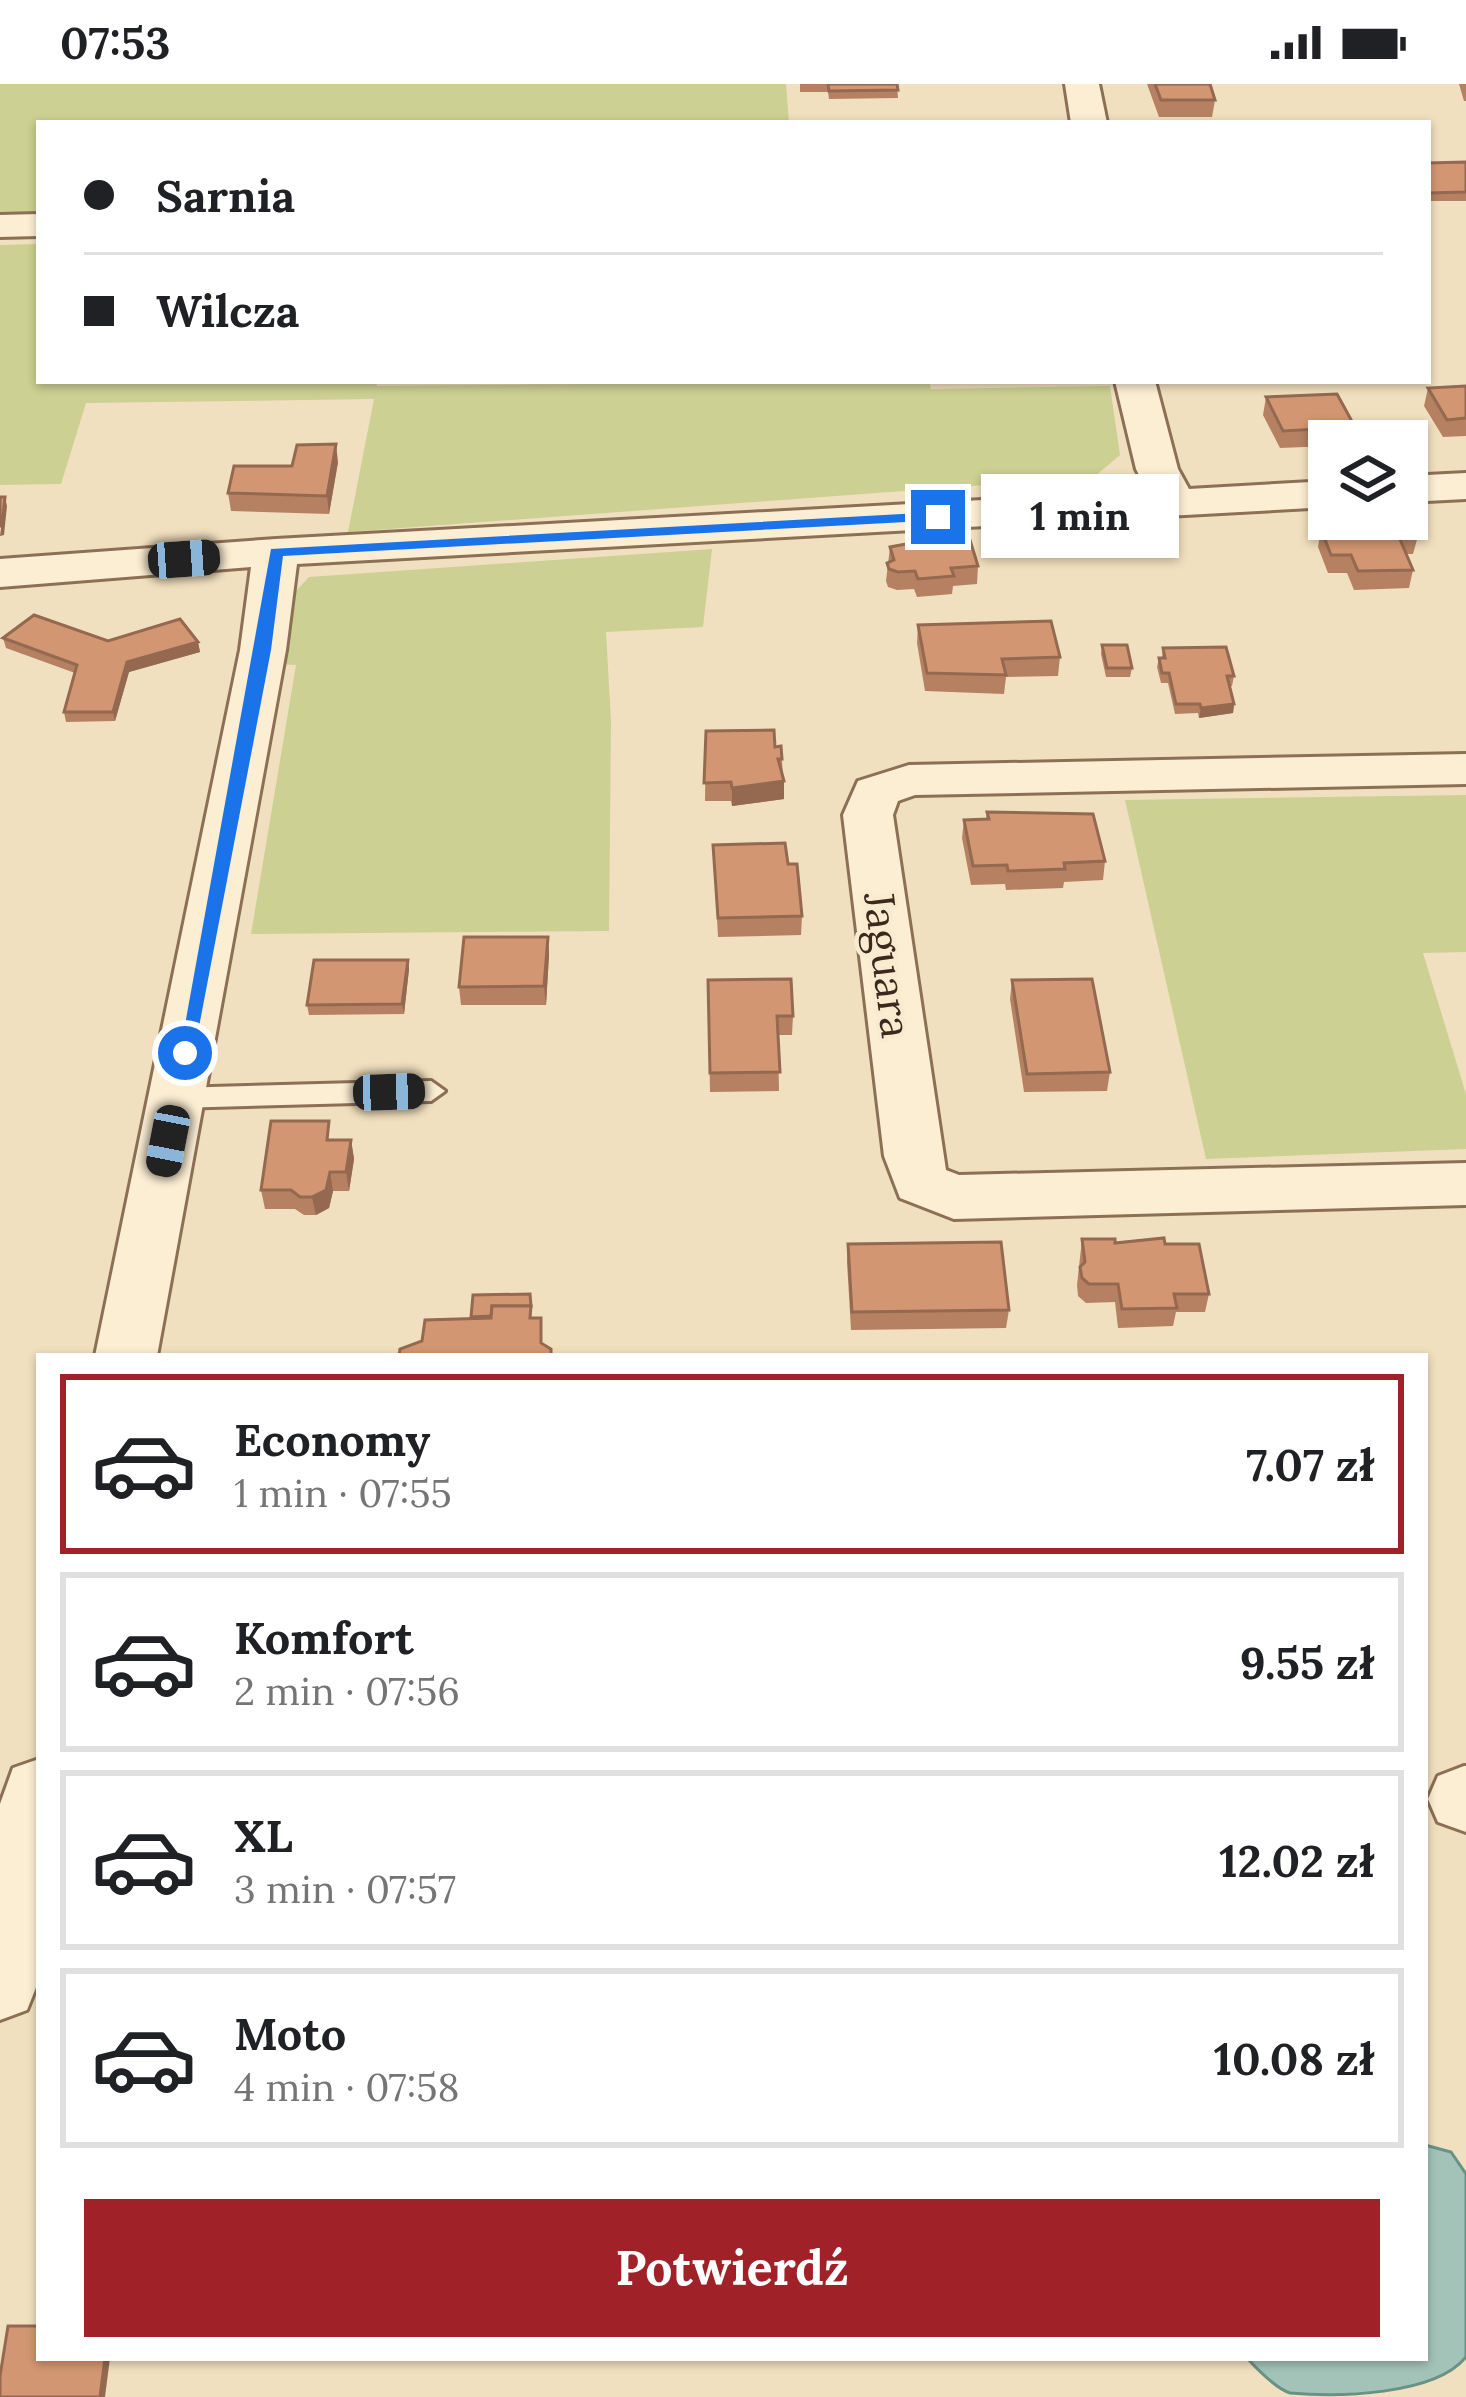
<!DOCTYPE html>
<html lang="pl">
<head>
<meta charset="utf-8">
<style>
  body { margin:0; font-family:Lora,serif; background:#f6f6f6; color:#202124; height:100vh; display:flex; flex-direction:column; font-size:45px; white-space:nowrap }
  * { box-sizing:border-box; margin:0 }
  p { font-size:39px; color:#757577 }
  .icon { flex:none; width:66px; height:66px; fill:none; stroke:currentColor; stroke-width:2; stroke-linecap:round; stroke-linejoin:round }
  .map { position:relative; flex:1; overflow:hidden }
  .drawer { position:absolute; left:36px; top:1269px; width:1392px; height:1008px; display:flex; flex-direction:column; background:#fff; border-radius:0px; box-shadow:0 3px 9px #0004 }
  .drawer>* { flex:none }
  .top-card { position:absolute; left:36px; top:36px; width:1395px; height:264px; border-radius:0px; box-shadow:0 3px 9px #0004; display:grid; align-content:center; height:264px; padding:0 48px; background:#fff }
  .tools { position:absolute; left:1308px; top:336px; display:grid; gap:24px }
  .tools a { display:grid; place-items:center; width:120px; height:120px; border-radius:0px; background:#fff; box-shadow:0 3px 9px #0004; font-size:60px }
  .end { position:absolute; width:54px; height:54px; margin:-27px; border:15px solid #1a73e8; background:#fff; box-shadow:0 0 0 6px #fff }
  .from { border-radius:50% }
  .bubble { position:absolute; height:84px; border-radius:0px; background:#fff; box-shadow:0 3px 9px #0004; font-size:39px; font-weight:800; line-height:84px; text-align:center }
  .car { position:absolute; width:36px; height:72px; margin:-36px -18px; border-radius:15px; box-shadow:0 0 9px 3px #0007; background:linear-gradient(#222 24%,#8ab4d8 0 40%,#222 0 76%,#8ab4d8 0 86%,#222 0) }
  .top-card b { display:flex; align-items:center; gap:42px; height:114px; font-size:45px }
  .top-card b+b { border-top:3px solid #e0e0e0 }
  .top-card i { width:30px; height:30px; background:#202124 }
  ul { padding:21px 0 0; list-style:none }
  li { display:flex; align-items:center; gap:36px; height:180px; margin:0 24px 18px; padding:0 24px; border:6px solid #e0e0e0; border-radius:0px }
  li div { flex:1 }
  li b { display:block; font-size:45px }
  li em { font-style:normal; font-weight:800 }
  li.current { border-color:#a02128 }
  li>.icon { width:108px; height:108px; stroke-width:1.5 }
  .button { display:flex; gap:24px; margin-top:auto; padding:24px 48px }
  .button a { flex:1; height:138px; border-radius:0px; background:#a02128; color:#fff; font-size:48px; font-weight:800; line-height:138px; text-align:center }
  .status { display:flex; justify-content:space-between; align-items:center; height:84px; padding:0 60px; background:#fff; direction:ltr }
  .status svg { height:33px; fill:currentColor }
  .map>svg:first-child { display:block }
</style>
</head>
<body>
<div class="status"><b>07:53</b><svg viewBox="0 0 49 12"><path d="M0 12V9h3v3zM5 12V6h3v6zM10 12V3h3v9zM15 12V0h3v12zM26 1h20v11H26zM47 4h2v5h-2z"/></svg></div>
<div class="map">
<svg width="1466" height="2313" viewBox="0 0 1466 2313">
  <rect width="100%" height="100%" fill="#f1e0bf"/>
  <g fill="#ccd092">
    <polygon points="0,0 786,0 789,39 39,39 39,128 0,128"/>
    <polygon points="39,160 39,297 376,297 377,302 929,297 931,305 1110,302 1120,371 1094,393 348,448 374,315 86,319 61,400 0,401 0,161"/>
    <polygon points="712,465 703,543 606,548 611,637 609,847 251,850 296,581 278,580 291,512 309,493"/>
    <polygon points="1466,711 1466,868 1423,869 1466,1010 1466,1065 1206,1075 1125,716"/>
  </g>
  <path fill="#a3c3b8" stroke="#699286" stroke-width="3" d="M1425 2061 1451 2068 1466 2090V2273C1435 2312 1336 2313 1290 2309 1275 2304 1258 2286 1247 2274H1425Z"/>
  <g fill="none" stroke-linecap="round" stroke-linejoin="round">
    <g stroke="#8c7056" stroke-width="6">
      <polygon id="service" points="431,997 445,1007 431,1017 176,1024 162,1014 176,1004"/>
    </g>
    <g stroke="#8c7056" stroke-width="6">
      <g id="minor">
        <polygon points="1065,0 1099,0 1107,39 1071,39"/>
        <polygon points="39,130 39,152 0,153 0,131"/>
        <polygon points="1115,297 1155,297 1178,385 1189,405 1329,397 1329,423 297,480 286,566 157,1272 95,1272 240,566 251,483 0,503 0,475 276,455 1147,407 1136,385"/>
        <polygon points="1466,389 1466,415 1407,418 1407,392"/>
        <polygon points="1466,670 1466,700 915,711 898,717 893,731 946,1086 959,1091 1466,1079 1466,1121 954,1135 900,1114 884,1072 843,731 858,697 909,681"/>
        <polygon points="39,1675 39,1896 27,1926 0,1936 0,1720 13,1684"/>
        <polygon points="1464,1682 1466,1682 1466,1748 1438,1738 1428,1715 1438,1692"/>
      </g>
    </g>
    <use href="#service" fill="#fceed3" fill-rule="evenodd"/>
    <use href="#minor" fill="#fceed3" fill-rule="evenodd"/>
  </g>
  <g fill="#b58162">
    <polygon points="800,0 897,0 898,14 829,15 828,8 800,8"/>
    <polygon points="1147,0 1210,0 1215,16 1212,33 1159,33"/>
    <polygon points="1459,0 1466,0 1466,17 1464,17"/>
    <polygon points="1466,78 1466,117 1428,117 1428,79"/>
    <polygon points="1466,302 1466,352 1443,353 1424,322 1428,304"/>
    <polygon points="1266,313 1355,343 1352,357 1329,357 1329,362 1280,364 1263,331"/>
    <polygon points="338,378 329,430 231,427 228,409 292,382"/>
    <polygon points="1364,435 1407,435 1418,452 1413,470 1407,470 1413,486 1409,504 1354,506 1347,489 1328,489 1318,463 1321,445 1363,441"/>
    <polygon points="890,463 978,482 977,500 953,502 952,510 917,513 914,505 897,506 888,503 886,497"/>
    <polygon points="918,541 1060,573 1058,592 1006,593 1004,610 925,607 917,559"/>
    <polygon points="3,554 198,558 200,568 129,588 115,637 66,638 64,628 75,589 6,564"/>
    <polygon points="1102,561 1132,584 1130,593 1106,593 1101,570"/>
    <polygon points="1163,564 1234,592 1232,602 1229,602 1234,620 1233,629 1199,634 1198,629 1175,630 1168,599 1161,599 1157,583 1159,574 1162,574"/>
    <polygon points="706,647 775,663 782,675 784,715 732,722 731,717 705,717"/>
    <polygon points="987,728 1105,777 1103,796 1064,798 1063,804 1006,806 1005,800 971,801 962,754 964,736 986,735"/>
    <polygon points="713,761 788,780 802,832 801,851 718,853"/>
    <polygon points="548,853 549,871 546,921 461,921 459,903"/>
    <polygon points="408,876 409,885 404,930 309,931 307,921"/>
    <polygon points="708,896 793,932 792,951 778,951 779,1007 710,1008"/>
    <polygon points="1012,896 1110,988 1107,1007 1024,1008 1010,915"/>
    <polygon points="333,1056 351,1056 354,1075 349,1107 333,1107 329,1124 316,1131 304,1131 295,1125 265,1125 261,1106"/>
    <polygon points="1082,1155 1115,1159 1165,1160 1209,1210 1205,1228 1176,1228 1173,1242 1118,1244 1115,1218 1086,1219 1078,1212 1077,1201"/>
    <polygon points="848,1160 1009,1226 1006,1244 851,1246 847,1178"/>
  </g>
  <g fill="#946950">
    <polygon points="336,360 338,378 329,430 327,412"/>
    <polygon points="5,413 7,422 4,451 0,452"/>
    <polygon points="198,558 200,568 129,588 115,637 113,628 127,578"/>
    <polygon points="1234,620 1233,629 1199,634 1201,624"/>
    <polygon points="784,697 784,715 732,722 732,704"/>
    <polygon points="548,853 549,871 546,921 544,902"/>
    <polygon points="408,876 409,885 404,930 402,920"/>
    <polygon points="351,1056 354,1075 349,1107 346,1088"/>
    <polygon points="330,1088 333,1107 329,1124 316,1131 312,1113"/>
    <polygon points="105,2274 110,2274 105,2313 100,2313"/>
  </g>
  <g fill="#d39672" stroke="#946950" stroke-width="3">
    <polygon points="828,0 897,0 898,6 829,7"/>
    <polygon points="1155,0 1210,0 1215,16 1161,16"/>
    <polygon points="1466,78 1466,108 1428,109 1428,79"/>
    <polygon points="1466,302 1466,334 1447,336 1428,304"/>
    <polygon points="1337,310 1355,343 1283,347 1266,313"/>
    <polygon points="336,360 327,412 228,409 234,382 292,382 297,361"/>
    <polygon points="0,413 5,413 2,442 0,442"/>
    <polygon points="1407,428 1418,452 1399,453 1413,486 1358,487 1351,471 1331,471 1321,445 1370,441 1368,435 1407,435"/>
    <polygon points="928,456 970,456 978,482 951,484 954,492 918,495 915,487 898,488 889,485 887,479 894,476 890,463"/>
    <polygon points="34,531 108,557 180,535 198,558 127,578 113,628 64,628 77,581 3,554"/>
    <polygon points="1051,537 1060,573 1002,575 1006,591 927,589 918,541"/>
    <polygon points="1102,561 1127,561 1132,584 1107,584"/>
    <polygon points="1226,563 1234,592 1227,592 1234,620 1201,624 1200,620 1176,620 1169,589 1162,589 1159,574 1165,574 1163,564"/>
    <polygon points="774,646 775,663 781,662 782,675 778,675 784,697 732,704 731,698 704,699 706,647"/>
    <polygon points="987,728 1093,730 1105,777 1064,779 1065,785 1008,787 1007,781 973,782 964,736 989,735"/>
    <polygon points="785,759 788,780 797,780 802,832 718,834 713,761"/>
    <polygon points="464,853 548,853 544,902 459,903"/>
    <polygon points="314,876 408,876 402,920 307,921"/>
    <polygon points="791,895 793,932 777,932 780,988 710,989 708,896"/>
    <polygon points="1092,895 1110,988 1027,990 1012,896"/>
    <polygon points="271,1037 329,1037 327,1056 351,1056 346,1088 330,1088 326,1106 312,1113 300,1113 291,1106 261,1106"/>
    <polygon points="1164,1154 1165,1160 1199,1160 1209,1210 1174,1210 1177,1224 1122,1225 1118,1200 1089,1200 1082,1194 1080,1183 1085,1178 1082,1155 1115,1155 1115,1159"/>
    <polygon points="1001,1158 1009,1226 852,1228 848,1160"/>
    <polygon points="530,1210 531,1222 492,1222 491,1232 471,1233 473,1211"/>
    <polygon points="492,1222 531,1222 530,1234 541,1234 541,1259 551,1265 551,1272 399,1272 400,1265 422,1257 425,1236 491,1234"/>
    <polygon points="8,2242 39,2242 39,2274 105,2274 100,2313 0,2313 0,2292"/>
  </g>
  <polygon fill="#1a73e8" points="938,428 943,436 283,472 271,566 194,969 179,974 271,465"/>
  <g text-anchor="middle" stroke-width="9" stroke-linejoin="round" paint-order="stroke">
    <g font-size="42" fill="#3a291c" stroke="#f8ebd0">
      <text transform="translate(888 881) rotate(83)" y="15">Jaguara</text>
    </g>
  </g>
</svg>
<div class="tools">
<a><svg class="icon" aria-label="layers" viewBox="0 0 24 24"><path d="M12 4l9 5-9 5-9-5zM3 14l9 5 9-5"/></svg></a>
</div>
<i class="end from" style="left:185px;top:969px"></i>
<i class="end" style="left:938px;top:433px"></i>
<div class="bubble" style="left:981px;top:390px;width:198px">1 min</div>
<i class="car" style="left:184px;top:475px;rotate:86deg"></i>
<i class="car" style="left:389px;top:1008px;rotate:88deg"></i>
<i class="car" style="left:168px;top:1057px;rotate:191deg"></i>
<div class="top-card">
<b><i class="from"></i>Sarnia</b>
<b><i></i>Wilcza</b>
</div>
<section class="drawer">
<ul>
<li class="current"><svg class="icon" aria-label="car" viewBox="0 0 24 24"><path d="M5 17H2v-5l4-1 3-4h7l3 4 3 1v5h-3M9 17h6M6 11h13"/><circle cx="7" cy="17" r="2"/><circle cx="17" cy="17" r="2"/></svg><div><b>Economy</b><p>1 min · 07:55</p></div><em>7.07 zł</em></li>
<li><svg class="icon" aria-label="car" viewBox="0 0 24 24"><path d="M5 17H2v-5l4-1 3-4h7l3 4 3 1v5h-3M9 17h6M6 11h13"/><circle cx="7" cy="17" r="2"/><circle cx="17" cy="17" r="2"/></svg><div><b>Komfort</b><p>2 min · 07:56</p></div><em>9.55 zł</em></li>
<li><svg class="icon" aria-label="car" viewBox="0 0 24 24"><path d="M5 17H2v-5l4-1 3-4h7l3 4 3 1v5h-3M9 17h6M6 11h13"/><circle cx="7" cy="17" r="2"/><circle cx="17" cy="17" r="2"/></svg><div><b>XL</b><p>3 min · 07:57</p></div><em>12.02 zł</em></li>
<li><svg class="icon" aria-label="car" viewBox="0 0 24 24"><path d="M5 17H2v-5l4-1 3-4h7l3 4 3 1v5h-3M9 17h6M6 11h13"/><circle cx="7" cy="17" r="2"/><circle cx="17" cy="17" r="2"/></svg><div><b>Moto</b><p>4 min · 07:58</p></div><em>10.08 zł</em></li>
</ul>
<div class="button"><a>Potwierdź</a></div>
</section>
</div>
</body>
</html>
